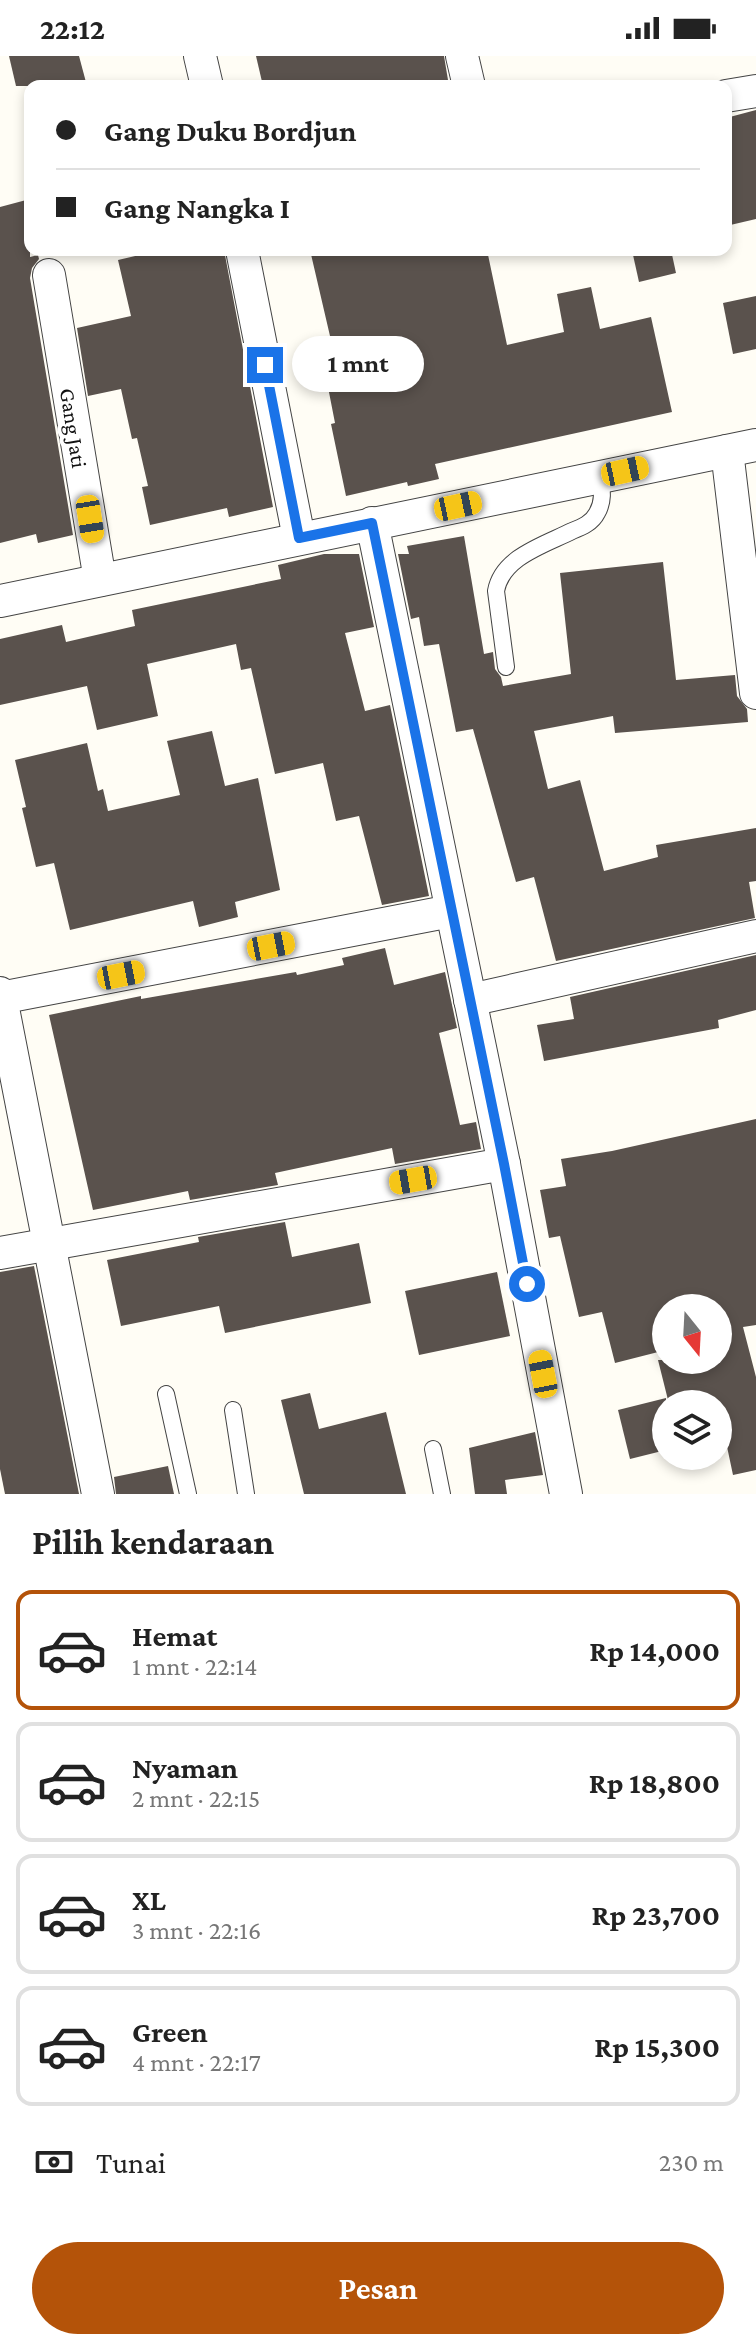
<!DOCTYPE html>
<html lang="id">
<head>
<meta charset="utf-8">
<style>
  body { margin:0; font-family:"Crimson Pro",serif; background:#f6f6f6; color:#222; height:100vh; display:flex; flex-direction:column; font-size:30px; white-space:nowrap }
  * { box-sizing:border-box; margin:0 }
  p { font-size:26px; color:#767676 }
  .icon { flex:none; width:44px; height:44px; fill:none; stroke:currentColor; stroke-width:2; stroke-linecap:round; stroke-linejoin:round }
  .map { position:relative; height:1438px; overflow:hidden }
  .details { display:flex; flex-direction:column; background:#fff; flex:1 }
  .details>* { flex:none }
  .top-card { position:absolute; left:24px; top:24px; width:708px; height:176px; border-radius:16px; box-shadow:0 4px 12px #0003; display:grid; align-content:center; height:176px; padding:0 32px; background:#fff }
  .needle { width:52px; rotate:162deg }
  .controls { position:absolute; left:652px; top:1238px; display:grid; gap:16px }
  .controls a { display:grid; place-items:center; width:80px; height:80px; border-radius:50%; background:#fff; box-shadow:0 4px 12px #0003; font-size:40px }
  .end { position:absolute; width:36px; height:36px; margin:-18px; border:10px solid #1a73e8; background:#fff; box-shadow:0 0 0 4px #fff }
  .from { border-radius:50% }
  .bubble { position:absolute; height:56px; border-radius:28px; background:#fff; box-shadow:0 4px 12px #0003; font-size:26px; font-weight:700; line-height:56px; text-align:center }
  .car { position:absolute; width:24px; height:48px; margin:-24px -12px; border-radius:10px; box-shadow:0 0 6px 2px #0007; background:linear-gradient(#f5c518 24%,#345 0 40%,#f5c518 0 76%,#345 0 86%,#f5c518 0) }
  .top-card b { display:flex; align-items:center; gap:28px; height:76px; font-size:30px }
  .top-card b+b { border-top:2px solid #e0e0e0 }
  .top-card i { width:20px; height:20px; background:#222 }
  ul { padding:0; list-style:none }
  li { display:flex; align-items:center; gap:24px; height:120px; margin:0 16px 12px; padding:0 16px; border:4px solid #e0e0e0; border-radius:16px }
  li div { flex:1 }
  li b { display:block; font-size:30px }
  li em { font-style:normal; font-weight:700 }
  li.current { border-color:#b45309 }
  li>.icon { width:72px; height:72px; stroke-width:1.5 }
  h2 { padding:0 32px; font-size:36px; line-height:96px }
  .pay { display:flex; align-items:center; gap:20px; height:88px; padding:0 32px; font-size:30px }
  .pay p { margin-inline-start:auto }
  .button { display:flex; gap:16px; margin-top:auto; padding:16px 32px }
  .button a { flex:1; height:92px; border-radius:48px; background:#b45309; color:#fff; font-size:32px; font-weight:700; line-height:92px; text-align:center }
  .status { display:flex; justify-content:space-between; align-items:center; height:56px; padding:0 40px; background:#fff; direction:ltr }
  .status svg { height:22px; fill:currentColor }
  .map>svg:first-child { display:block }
</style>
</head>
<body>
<div class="status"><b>22:12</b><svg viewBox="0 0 49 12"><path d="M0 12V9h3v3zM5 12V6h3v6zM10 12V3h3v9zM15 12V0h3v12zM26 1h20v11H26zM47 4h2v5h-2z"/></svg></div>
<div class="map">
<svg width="756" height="1438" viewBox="0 0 756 1438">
  <rect width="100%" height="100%" fill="#fffdf5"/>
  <g fill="#5a524d">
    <polygon points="9,0 79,0 87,30 16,30"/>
    <polygon points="256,0 444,0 449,30 263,30"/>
    <polygon points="756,54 756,163 726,170 726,62"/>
    <polygon points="30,143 30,201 38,199 39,203 32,212 30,222 73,479 38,487 36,478 0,487 0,151"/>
    <polygon points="161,194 224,194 273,451 229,461 227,452 150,469 142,431 148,430 137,382 132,383 121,333 88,340 77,272 131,260 118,204"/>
    <polygon points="310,194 487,194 507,289 564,276 557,238 591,231 600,273 651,261 672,356 435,408 439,423 408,430 407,426 346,440 331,368 335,367 327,326 340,323"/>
    <polygon points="653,194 671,194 676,217 639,226 633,199"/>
    <polygon points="756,240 756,293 733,298 723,247"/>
    <polygon points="464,480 484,598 493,596 495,613 501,621 503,630 571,618 560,517 663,506 676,624 735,619 737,640 747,653 748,666 615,677 613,660 534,675 548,733 580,724 604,815 658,801 656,789 756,772 756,825 749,826 755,862 556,905 534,821 516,826 473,673 456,676 439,588 424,590 419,561 411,563 398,498 409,498 407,490"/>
    <polygon points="324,498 359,498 374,571 345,577 365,655 390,649 429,840 382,849 359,760 336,765 323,707 275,718 251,612 241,614 236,588 147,608 158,660 97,674 87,630 0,649 0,583 62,569 66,586 135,570 132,554 281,523 278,509"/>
    <polygon points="212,675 225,730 258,722 280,834 235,846 238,861 199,871 193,845 70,874 54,807 36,811 22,752 26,751 15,704 87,687 98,735 103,733 108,755 180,739 167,685"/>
    <polygon points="385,892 394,929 445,916 457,972 439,977 460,1069 476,1066 481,1093 395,1108 392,1092 275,1117 278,1129 190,1144 188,1135 93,1154 49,959 141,940 141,943 296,916 297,919 344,909 342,902"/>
    <polygon points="756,899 756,954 718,964 719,972 544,1005 537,969 574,963 570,941"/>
    <polygon points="756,1063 756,1269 743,1271 756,1321 756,1414 733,1419 718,1348 669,1348 658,1304 718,1304 718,1252 666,1252 666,1294 615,1307 602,1256 579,1261 560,1180 549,1182 540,1134 566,1130 561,1103 612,1095"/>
    <polygon points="285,1166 292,1201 359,1187 371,1247 225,1277 219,1250 121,1270 107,1204 199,1186 198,1181"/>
    <polygon points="34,1210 79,1438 5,1438 0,1413 0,1216"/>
    <polygon points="497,1216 510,1280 419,1299 405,1235"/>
    <polygon points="310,1337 319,1373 386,1356 406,1438 304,1438 281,1344"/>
    <polygon points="666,1342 666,1394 630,1403 618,1354"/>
    <polygon points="535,1376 543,1419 505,1424 507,1438 475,1438 469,1392"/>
    <polygon points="168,1410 174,1438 116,1438 114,1421"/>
  </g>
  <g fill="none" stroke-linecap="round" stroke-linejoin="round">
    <g stroke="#444" stroke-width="18">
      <g id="lane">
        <path d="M506 611 496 535C502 501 544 489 572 475 582 471 592 467 597 457 604 445 602 434 600 420"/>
        <polyline points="166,1338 188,1438"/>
        <polyline points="233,1354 246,1438"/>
        <polyline points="433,1393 442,1438"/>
      </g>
    </g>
    <g stroke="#444" stroke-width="34">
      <g id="street">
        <polyline points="200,0 207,30"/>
        <polyline points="462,0 469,30"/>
        <polyline points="726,40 756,35"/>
        <polyline points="242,194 299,482"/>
        <polyline points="49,219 100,524"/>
        <polyline points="727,395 756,637"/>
        <polyline points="372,467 504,1108 566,1438"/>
        <polyline points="0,545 756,389"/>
        <polyline points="0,937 98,1438"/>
        <polyline points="0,942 451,855"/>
        <polyline points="470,944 756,880"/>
        <polyline points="0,1197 504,1108"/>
      </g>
    </g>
    <use href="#lane" stroke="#fff" stroke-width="16"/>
    <use href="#street" stroke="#fff" stroke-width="32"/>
  </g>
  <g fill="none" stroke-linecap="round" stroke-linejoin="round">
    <polyline stroke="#1a73e8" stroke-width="10" points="265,309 299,482 372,467 504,1108 527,1228"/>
  </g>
  <g text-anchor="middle" stroke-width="8" stroke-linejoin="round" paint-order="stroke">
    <g font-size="22" fill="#111" stroke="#fff">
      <text transform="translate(74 372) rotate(81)" y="8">Gang Jati</text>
    </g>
  </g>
</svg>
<div class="controls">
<a><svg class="needle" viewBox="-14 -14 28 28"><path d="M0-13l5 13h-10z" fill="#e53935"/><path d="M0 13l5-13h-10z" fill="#767676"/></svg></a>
<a><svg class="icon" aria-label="layers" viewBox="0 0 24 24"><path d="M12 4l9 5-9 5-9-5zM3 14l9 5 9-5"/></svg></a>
</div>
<i class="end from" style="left:527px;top:1228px"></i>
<i class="end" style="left:265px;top:309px"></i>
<div class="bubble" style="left:292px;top:280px;width:132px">1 mnt</div>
<i class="car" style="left:625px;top:415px;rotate:78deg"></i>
<i class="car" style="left:458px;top:450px;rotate:78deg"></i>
<i class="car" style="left:90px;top:463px;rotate:171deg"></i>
<i class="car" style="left:271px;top:890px;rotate:79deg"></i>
<i class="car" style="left:121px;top:919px;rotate:79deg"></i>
<i class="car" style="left:413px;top:1124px;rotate:260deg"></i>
<i class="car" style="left:543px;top:1318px;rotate:349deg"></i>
<div class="top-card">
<b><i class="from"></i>Gang Duku Bordjun</b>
<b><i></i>Gang Nangka I</b>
</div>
</div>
<section class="details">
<h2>Pilih kendaraan</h2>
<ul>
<li class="current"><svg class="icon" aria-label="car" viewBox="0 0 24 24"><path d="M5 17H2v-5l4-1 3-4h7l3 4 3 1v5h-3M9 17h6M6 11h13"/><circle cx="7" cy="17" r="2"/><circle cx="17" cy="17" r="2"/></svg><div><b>Hemat</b><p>1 mnt · 22:14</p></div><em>Rp 14,000</em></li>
<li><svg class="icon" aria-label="car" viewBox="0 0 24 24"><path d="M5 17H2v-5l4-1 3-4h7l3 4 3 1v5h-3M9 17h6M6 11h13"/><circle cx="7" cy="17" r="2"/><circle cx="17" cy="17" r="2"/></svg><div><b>Nyaman</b><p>2 mnt · 22:15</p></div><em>Rp 18,800</em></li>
<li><svg class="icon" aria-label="car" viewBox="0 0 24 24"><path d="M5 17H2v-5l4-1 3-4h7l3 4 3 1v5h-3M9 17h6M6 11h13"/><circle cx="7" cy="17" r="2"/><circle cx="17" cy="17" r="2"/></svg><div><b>XL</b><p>3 mnt · 22:16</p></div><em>Rp 23,700</em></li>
<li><svg class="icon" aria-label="car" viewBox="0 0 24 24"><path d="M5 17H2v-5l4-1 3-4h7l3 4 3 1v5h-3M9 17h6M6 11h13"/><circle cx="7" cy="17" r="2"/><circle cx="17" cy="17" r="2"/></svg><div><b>Green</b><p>4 mnt · 22:17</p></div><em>Rp 15,300</em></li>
</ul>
<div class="pay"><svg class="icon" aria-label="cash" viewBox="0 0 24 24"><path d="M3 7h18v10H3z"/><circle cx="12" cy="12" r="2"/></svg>Tunai<p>230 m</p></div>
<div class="button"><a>Pesan</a></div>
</section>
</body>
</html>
